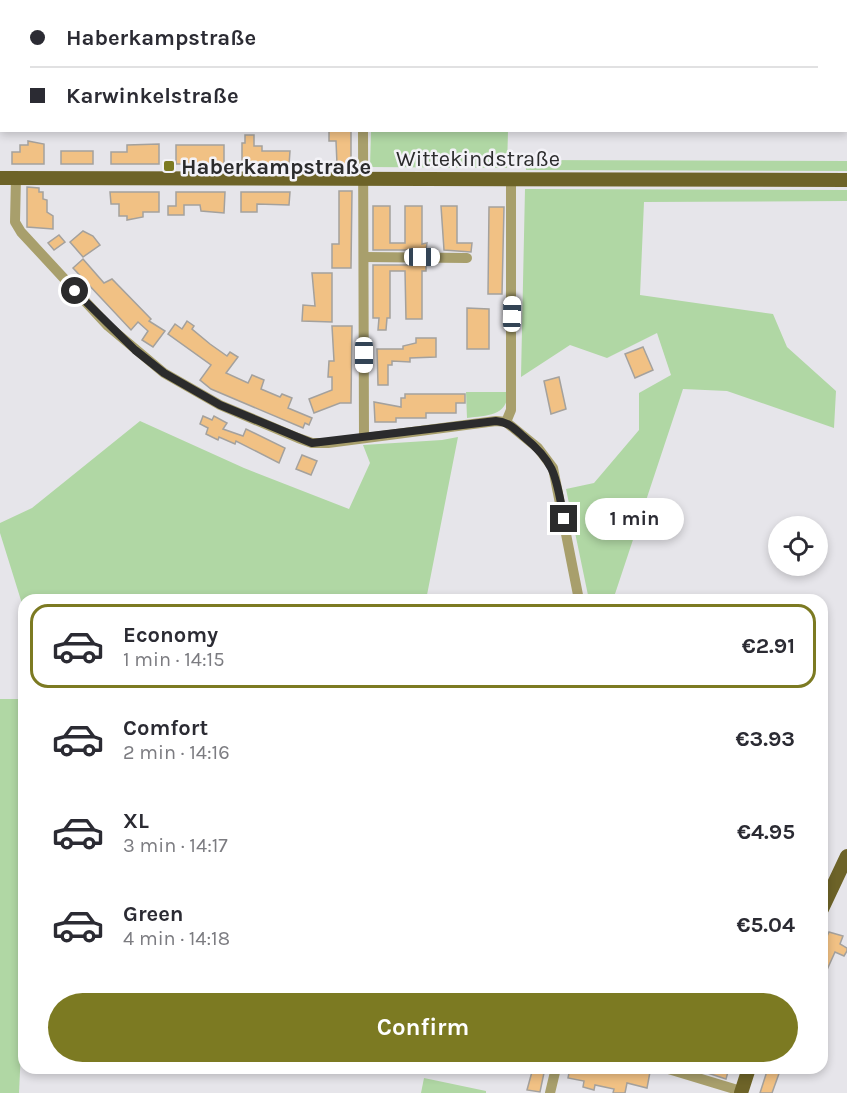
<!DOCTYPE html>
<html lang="en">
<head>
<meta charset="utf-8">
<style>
  body { margin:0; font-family:Karla,sans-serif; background:#f7f7f7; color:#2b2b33; height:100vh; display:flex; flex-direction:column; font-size:22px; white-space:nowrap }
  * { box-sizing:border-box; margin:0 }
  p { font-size:20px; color:#7c7c81 }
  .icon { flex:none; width:33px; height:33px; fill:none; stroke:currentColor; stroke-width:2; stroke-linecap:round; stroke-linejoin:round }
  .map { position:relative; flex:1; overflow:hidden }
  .sheet { position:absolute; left:18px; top:594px; width:810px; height:480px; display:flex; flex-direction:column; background:#fff; border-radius:18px; box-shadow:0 3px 9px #0003 }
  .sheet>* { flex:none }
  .hud { position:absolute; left:0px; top:0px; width:848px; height:132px; box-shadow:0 3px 9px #0003; display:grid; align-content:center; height:132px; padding:0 30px; background:#fff }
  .controls { position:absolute; left:768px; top:516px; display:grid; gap:12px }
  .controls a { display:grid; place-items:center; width:60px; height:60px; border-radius:50%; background:#fff; box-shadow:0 3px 9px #0003; font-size:30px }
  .end { position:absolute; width:27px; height:27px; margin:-14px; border:8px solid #2b2b2c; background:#fff; box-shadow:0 0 0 3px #fff }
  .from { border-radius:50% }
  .bubble { position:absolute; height:42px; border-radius:21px; background:#fff; box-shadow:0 3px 9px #0003; font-size:20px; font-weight:700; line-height:42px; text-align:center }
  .car { position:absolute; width:18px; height:36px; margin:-18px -9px; border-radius:8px; box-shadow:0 0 4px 2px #0007; background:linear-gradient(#fff 24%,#345 0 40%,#fff 0 76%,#345 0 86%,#fff 0) }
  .hud b { display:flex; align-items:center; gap:21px; height:57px; font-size:22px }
  .hud b+b { border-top:2px solid #e1e1e2 }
  .hud i { width:15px; height:15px; background:#2b2b33 }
  ul { padding:10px 0 0; list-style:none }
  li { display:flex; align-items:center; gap:18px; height:84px; margin:0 12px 9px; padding:0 18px; border:3px solid transparent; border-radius:18px }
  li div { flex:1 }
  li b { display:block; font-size:22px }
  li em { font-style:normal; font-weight:700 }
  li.current { border-color:#7c7a22 }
  li>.icon { width:54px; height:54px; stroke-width:1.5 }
  .button { display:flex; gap:12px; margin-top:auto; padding:12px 30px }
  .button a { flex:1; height:69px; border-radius:36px; background:#7c7a22; color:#fff; font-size:24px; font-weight:700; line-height:69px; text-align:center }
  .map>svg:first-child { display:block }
</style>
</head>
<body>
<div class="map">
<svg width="847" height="1093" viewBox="0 0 847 1093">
  <rect width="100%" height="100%" fill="#e6e5ea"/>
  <g fill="#b0d7a4">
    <polygon points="0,0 273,0 273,1 2,2 1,72"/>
    <polygon points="372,0 754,0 372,2"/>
    <polygon points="371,131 508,131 507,168 370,167"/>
    <polygon points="526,160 847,161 847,171 526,170"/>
    <polygon points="525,189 847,190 847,201 644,202 640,295 773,314 787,347 836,391 834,428 727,391 683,389 613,600 589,600 566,489 594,483 639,430 639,393 671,375 657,333 607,358 570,345 521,377"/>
    <path d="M466 392H508C507 417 487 415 467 418Z"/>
    <polygon points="140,421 244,468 349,509 370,463 363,445 442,440 458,437 426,600 24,600 24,610 0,533 0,523 32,508"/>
    <polygon points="0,699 24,699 24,987 19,1093 0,1093"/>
    <polygon points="424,1078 486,1091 486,1093 421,1093"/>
  </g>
  <g fill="#f1c184" stroke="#a4a19d" stroke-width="1.5">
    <polygon points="329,130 351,130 351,165 337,164 336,141 329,141"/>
    <polygon points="245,135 254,135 254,146 262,146 262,151 290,151 289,165 242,164 242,143 245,143"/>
    <polygon points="28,141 44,144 44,164 12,164 12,152 20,152 20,145 28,145"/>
    <polygon points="159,144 159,164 111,164 111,152 127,152 127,145"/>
    <rect x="176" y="145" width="48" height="19"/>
    <rect x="61" y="151" width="32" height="13"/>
    <polygon points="27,187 39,188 39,192 43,192 43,199 47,200 47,212 53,216 53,229 27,227"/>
    <polygon points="339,191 352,191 351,268 332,268 332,244 339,244"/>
    <polygon points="110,192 159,192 159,212 143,212 143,217 127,220 127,216 119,216 119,204 111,204"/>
    <polygon points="176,192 225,192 224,213 201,211 200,205 184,205 184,215 168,215 168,206 176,206"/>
    <polygon points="241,192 290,192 289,205 257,204 257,212 241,212"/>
    <polygon points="373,206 390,206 390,243 405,243 405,206 422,206 422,244 427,243 426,250 373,250"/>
    <polygon points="441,206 457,206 457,243 472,243 471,252 444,250"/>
    <polygon points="489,207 504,207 502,294 488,294"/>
    <polygon points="83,231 93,236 100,245 83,257 70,242"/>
    <polygon points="59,235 65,242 54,250 48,243"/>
    <polygon points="83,259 104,283 112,279 151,319 149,321 165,331 153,347 142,340 148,331 138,322 131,330 73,268"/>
    <polygon points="373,265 426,265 426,271 422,271 422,319 406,319 405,271 390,271 390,318 387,318 386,330 378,330 379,318 373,318"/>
    <polygon points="312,273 332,273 332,322 302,321 303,305 315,306"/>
    <polygon points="467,308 489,309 489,349 467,349"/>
    <polygon points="187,321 194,326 192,329 210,344 227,356 230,352 238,357 226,373 248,383 252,375 264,380 261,389 280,397 282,394 292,398 288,408 312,418 309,425 305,423 303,428 211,389 200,380 211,365 168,334 175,324 182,329"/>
    <polygon points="332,326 352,326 351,403 340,403 314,413 309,399 332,390 332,377 328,377 329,361 334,361"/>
    <polygon points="416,338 436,338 436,357 410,358 410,362 392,361 392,365 388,365 388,385 378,385 377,349 403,349 403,346 416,343"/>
    <polygon points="643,347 653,370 635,378 625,354"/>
    <polygon points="559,377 566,409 551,414 544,381"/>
    <polygon points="405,394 465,394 465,403 456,403 456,413 426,413 426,418 396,418 396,422 375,422 374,402 401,407 401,398 405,398"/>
    <polygon points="203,416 212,420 214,416 227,423 223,429 243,436 246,429 285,448 279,463 236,441 235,444 219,437 218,440 206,434 208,428 200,424"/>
    <polygon points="302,455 317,461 311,475 296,469"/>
    <polygon points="829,932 843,936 840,944 847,948 847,951 844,956 835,952 822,981 822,947"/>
    <polygon points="533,1068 545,1068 540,1092 527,1090"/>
    <polygon points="570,1068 631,1068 650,1072 647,1088 627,1083 625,1093 613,1093 614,1089 595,1085 594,1090 583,1087 584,1081 568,1078"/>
    <polygon points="692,1068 729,1068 726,1079"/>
    <polygon points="768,1068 781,1068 772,1093 760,1093"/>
  </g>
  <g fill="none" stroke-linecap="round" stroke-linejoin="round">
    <g stroke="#a89f6c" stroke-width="10">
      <polyline points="362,0 362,2"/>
      <polyline points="363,130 364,437"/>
      <polyline points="16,177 15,222 21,232 108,326 164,373 220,405 298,438 312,443 328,443 496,421 506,422"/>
      <polyline points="364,257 467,258"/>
      <polyline points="506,422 511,410 511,179"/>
      <polyline points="506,422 538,448 553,468 579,600"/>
      <polyline points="665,1068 741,1091"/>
      <polyline points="550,1093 556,1068"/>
    </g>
    <g stroke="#6d6328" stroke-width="14">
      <polyline points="0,178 847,180"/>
      <polyline points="822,909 847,856"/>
      <polyline points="741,1093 749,1068"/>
    </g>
  </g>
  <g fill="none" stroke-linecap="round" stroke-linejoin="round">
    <path stroke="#2b2b2c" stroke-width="8" d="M75 291 135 350 164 373 220 405 312 443 496 421C509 422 515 429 524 437 557 464 556 479 564 519"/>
  </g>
  <rect fill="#7c7a22" stroke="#f3f2f7" stroke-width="2" x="163" y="160" width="12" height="12" rx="3"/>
  <g text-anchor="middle" stroke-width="5" stroke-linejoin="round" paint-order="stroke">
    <g font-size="22" fill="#2b2b2c" stroke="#f3f2f7">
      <text x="478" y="166">Wittekindstraße</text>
    </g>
    <g font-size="22" font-weight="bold" fill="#2b2b2c" stroke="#f3f2f7" text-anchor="start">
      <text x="181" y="174">Haberkampstraße</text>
    </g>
  </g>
</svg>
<div class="controls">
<a><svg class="icon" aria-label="locate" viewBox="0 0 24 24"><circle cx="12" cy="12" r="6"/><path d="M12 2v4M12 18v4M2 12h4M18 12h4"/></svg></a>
</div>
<i class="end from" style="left:75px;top:291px"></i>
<i class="end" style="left:564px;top:519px"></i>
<div class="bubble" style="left:585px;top:498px;width:99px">1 min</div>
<i class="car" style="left:422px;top:257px;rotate:90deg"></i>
<i class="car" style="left:512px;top:314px;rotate:1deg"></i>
<i class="car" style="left:364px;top:355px;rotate:180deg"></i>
<div class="hud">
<b><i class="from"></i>Haberkampstraße</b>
<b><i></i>Karwinkelstraße</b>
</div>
<section class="sheet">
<ul>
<li class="current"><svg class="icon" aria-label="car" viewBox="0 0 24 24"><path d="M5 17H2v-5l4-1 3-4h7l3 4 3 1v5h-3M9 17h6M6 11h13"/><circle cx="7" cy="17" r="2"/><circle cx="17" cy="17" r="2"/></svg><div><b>Economy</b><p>1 min · 14:15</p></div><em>€2.91</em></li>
<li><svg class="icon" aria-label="car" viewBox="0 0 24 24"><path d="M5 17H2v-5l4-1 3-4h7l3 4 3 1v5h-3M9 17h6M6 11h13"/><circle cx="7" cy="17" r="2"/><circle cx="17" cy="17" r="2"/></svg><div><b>Comfort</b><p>2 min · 14:16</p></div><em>€3.93</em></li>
<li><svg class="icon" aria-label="car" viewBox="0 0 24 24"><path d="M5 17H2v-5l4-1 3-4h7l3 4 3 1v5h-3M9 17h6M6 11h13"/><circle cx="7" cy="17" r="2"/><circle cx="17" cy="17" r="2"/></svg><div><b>XL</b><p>3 min · 14:17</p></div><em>€4.95</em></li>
<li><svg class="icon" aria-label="car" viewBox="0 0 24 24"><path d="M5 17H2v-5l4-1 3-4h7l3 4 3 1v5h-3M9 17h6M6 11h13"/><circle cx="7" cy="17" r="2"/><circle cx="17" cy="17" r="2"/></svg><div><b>Green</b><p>4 min · 14:18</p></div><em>€5.04</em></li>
</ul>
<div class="button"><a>Confirm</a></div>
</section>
</div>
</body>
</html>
